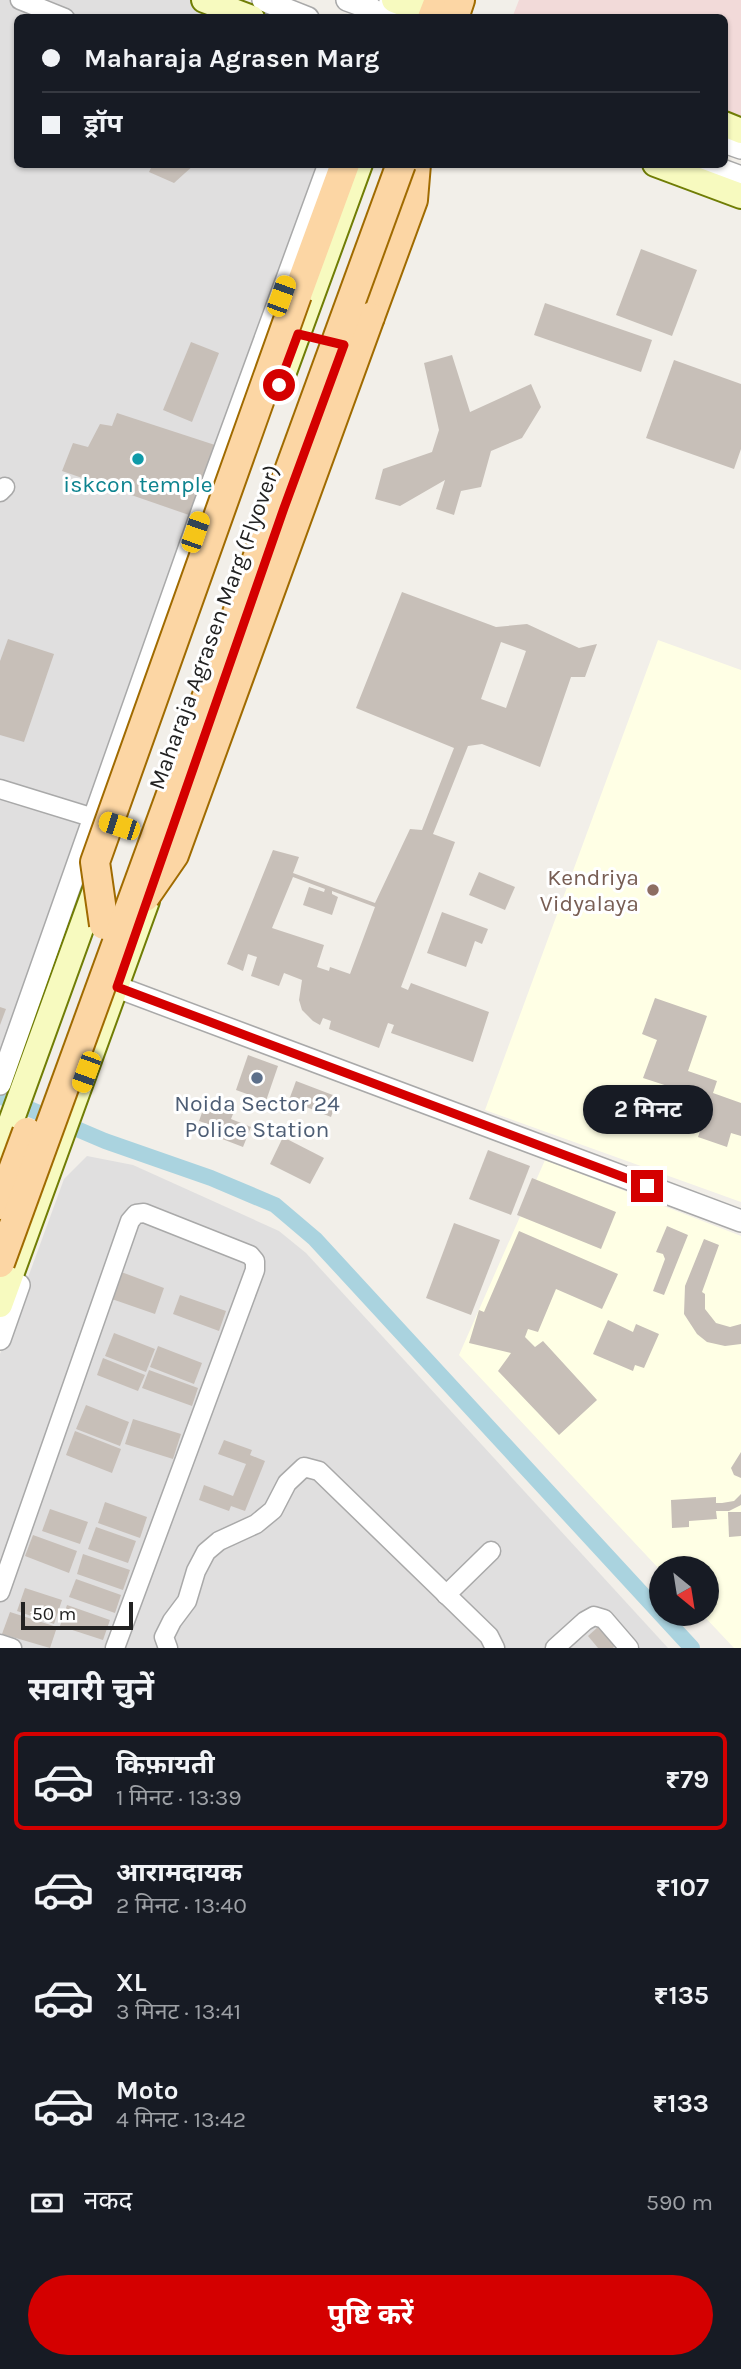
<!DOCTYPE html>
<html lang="hi">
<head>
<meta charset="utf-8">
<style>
  body { margin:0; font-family:Karla,"Noto Sans Devanagari",sans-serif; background:#20242c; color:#f1f3f6; height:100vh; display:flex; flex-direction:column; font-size:26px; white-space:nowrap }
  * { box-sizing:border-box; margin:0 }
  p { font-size:23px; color:#9ea1a6 }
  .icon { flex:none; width:38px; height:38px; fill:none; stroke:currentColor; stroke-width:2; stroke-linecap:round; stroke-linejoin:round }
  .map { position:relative; height:1648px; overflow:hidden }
  .side { display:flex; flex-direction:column; background:#171b24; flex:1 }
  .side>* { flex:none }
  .guide { position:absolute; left:14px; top:14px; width:714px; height:154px; border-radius:10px; box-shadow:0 2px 5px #0004; display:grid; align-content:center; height:154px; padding:0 28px; background:#171b24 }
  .needle { width:46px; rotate:150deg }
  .fabs { position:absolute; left:649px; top:1556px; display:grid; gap:14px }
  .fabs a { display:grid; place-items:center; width:70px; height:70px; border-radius:50%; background:#171b24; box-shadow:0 2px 5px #0004; font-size:35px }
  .scale { position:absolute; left:21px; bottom:18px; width:112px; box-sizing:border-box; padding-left:7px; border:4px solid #222; border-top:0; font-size:19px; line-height:24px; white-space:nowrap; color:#222; -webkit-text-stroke:5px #fff; paint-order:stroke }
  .end { position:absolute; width:32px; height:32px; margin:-16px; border:9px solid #d40000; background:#fff; box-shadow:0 0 0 4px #fff }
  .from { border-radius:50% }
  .bubble { position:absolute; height:49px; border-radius:24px; background:#171b24; box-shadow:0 2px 5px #0004; font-size:23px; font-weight:700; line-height:49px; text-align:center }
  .car { position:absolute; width:21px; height:42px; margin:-21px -10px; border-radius:9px; box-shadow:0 0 5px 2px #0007; background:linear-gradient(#f5c518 24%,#345 0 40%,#f5c518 0 76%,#345 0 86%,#f5c518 0) }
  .guide b { display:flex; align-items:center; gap:24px; height:66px; font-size:26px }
  .guide b+b { border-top:2px solid #363941 }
  .guide i { width:18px; height:18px; background:#f1f3f6 }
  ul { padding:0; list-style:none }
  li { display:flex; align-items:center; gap:21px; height:98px; margin:0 14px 10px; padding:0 14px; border:4px solid transparent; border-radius:10px }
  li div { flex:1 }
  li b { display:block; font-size:26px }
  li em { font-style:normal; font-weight:700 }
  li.active { border-color:#d40000 }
  li>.icon { width:63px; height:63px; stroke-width:1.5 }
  h2 { padding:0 28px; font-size:32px; line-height:84px }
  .pay { display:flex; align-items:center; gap:18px; height:77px; padding:0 28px; font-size:26px }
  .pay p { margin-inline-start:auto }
  .action { display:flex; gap:14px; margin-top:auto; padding:14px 28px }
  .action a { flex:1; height:80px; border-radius:42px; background:#d40000; color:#fff; font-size:28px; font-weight:700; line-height:80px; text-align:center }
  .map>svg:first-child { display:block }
</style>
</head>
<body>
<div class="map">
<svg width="741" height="1648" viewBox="0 0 741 1648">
  <rect width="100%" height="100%" fill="#f2efe9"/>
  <g fill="#e0dfdf">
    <polygon points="0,0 206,0 253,17 18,18 18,164 328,165 0,1070"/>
    <polygon points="87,1156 133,1165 279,1231 306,1253 668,1648 0,1648 0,1354 64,1179"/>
  </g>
  <polygon fill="#f2dad9" points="519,0 741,0 741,118 725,112 724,18 512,18"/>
  <g fill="#ffffe5">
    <polygon points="658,640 741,670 741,1202 485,1110"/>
    <polygon points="545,1160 741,1236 741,1648 734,1648 702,1614 707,1614 707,1568 662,1568 661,1571 459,1355"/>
  </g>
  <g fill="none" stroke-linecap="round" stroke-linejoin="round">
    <polyline stroke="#aad3df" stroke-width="16" points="4,1098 105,1141 211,1178 275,1205 315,1239 692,1648"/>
  </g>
  <g fill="#c7bfb8" fill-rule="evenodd">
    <polygon points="153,164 195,164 174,183 149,172"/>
    <polygon points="641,249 697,270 672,336 616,315"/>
    <polygon points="545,303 652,340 641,372 534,335"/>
    <polygon points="191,342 219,353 192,422 163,410"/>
    <polygon points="452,355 470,412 531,384 541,407 522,438 491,451 481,487 461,491 454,515 436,509 445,480 400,506 375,499 383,469 432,452 439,430 424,363"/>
    <polygon points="674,360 741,384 741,449 734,469 646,438"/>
    <polygon points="117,413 215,445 189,515 62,471 73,443 88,447 100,424 112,426"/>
    <path d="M402 592 496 627 527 624 579 648 597 644 585 677H571L540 767 482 744 468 746 433 834 455 842 401 987 408 990 411 983 489 1012 473 1062 391 1033 394 1025 388 1023 379 1048 329 1029 331 1021 323 1018 320 1025 313 1021 302 1010 299 1000 302 980 284 973 279 986 251 976 257 957 248 954 243 971 227 964 273 850 299 857 293 873 375 903 410 829 422 830 454 748 356 708ZM501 642 526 651 506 708 481 699ZM293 877 325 889 324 892 309 887 303 905 332 915 338 897 332 894V891L375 907 350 974 330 967 329 971 317 967 324 945 272 928Z"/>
    <polygon points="8,639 54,654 24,742 0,735 0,661"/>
    <polygon points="479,872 515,887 505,910 469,895"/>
    <polygon points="442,912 488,929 482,944 475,941 466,967 427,953"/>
    <polygon points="655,998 707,1016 688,1071 717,1081 713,1093 741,1103 741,1136 731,1133 727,1147 698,1137 703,1122 673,1112 680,1090 643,1078 657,1040 642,1034"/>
    <polygon points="0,1007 6,1009 0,1025"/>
    <polygon points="248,1055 278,1066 266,1101 236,1090"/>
    <polygon points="296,1081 338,1097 331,1117 289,1100"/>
    <polygon points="205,1104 233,1114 231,1119 251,1127 243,1147 217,1137 220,1128 199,1121"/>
    <polygon points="283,1137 324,1158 310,1184 270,1164"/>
    <polygon points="488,1150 530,1166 511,1215 469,1199"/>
    <polygon points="532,1178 616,1212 601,1249 517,1215"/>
    <polygon points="454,1223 500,1240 471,1315 426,1298"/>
    <polygon points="667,1226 688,1235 664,1295 653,1291 665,1259 663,1254 656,1252"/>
    <polygon points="519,1231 618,1274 602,1309 556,1289 538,1332 528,1329 525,1337 535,1347 543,1341 597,1400 559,1435 498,1371 511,1353 469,1343 479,1310 484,1312"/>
    <polygon points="704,1239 719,1245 702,1292 705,1294 705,1309 716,1323 730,1327 741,1324 741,1344 725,1346 707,1342 697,1334 684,1314 685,1286"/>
    <polygon points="116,1270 164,1288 155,1314 106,1297"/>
    <polygon points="180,1295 226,1311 219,1331 173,1314"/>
    <polygon points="608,1320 633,1332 636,1324 659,1334 644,1368 635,1365 633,1371 593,1354"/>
    <polygon points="114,1333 155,1349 146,1372 105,1356"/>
    <polygon points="158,1346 202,1363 194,1384 150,1367"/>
    <polygon points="103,1358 145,1375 138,1391 97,1375"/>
    <polygon points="149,1370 198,1388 192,1406 142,1388"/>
    <polygon points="86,1405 129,1422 120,1446 76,1429"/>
    <polygon points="133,1419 181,1434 173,1459 125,1444"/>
    <polygon points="75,1431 121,1449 112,1473 66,1455"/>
    <polygon points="224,1440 252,1450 250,1455 265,1461 245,1511 231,1506 229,1511 199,1500 204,1485 233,1496 246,1464 218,1454"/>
    <polygon points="741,1452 741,1478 734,1475 731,1468"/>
    <polygon points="741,1494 741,1505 729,1511 716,1511 717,1519 689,1521 689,1527 672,1528 671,1500 716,1497 716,1503 722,1503 734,1501"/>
    <polygon points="105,1502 147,1517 140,1538 98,1523"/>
    <polygon points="50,1509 88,1522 80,1544 42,1531"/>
    <polygon points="728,1512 741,1512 741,1536 729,1537"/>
    <polygon points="96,1527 136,1541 128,1563 88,1549"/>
    <polygon points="33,1535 77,1551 69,1573 25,1556"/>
    <polygon points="83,1554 130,1570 123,1590 77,1574"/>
    <polygon points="76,1579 121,1595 115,1613 69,1597"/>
    <polygon points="25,1588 62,1600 54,1624 17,1611"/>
    <polygon points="67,1605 110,1620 103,1640 60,1626"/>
    <polygon points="10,1612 57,1627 50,1648 2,1634"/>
    <polygon points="599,1626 616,1645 613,1648 598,1648 588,1636"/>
  </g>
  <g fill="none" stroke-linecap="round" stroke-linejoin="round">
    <g stroke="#a9a9a9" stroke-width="21">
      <g id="minor">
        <polyline points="20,0 65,18"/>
        <polyline points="0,492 5,487"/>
        <polyline points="0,789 107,822"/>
        <polyline points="0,1592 130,1221 136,1214 144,1213 250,1255 255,1261 255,1270 115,1648"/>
        <polyline points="446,1595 491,1551"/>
        <polyline points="0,1644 12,1648"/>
        <polyline points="168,1648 164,1637 172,1621 187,1601 196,1571 206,1552 219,1541 256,1524 273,1510 287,1483 304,1467 319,1471 489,1636 495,1648"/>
        <polyline points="555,1648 585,1621 594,1616 604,1619 629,1648"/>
      </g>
    </g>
    <g stroke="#a9a9a9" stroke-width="24">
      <g id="tertiary">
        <polyline points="263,0 308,18"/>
        <polyline points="347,0 372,9"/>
        <polyline points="384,18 391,0"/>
        <polyline points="724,142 741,148"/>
        <polyline points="706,164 741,177"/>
        <polyline points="117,987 741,1221"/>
        <polyline points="0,1084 204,506 329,164"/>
        <polyline points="0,1339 19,1285"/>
      </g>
    </g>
    <g stroke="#707d05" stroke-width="28">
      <g id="secondary">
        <polyline points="204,0 252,18"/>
        <polyline points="394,0 417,9"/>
        <polyline points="724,124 741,131"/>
        <polyline points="655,164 741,196"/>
        <polyline points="284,372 360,164"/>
        <polyline points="0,1152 99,879"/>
        <polyline points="0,1305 147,901"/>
      </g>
    </g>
    <g stroke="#a06b00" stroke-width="32">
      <g id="primary">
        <polyline points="432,18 439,0"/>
        <polyline points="454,18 460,0"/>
        <polyline points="297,295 345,164"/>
        <polyline points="370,317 413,200 416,164"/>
      </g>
    </g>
    <use href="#minor" stroke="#fff" stroke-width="18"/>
    <use href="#tertiary" stroke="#fff" stroke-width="21"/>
    <use href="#secondary" stroke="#f7fabf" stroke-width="24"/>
    <use href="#primary" stroke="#fcd6a4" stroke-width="28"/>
    <g stroke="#a06b00" stroke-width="32" stroke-linecap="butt">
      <g id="primary-bridge">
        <polyline points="145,897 174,855 370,317"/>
        <polyline points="104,925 95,862 297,295"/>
        <polyline points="0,1205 27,1132"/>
        <polyline points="0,1263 401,164"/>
      </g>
    </g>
    <use href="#primary-bridge" stroke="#fcd6a4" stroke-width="28"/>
  </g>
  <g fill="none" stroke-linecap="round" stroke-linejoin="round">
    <polyline stroke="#d40000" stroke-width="9" points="279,385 298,334 344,345 284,508 117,987 647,1186"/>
  </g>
  <circle fill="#0f9aa8" stroke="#fff" stroke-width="2.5" cx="138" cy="459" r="7"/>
  <circle fill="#8d6e63" stroke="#fff" stroke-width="2.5" cx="653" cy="890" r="7"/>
  <circle fill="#5c6f8a" stroke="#fff" stroke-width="2.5" cx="257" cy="1078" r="7"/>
  <g text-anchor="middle" stroke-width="6" stroke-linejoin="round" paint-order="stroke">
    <g font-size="23" fill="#0d838f" stroke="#fff">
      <text x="138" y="492">iskcon temple</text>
    </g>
    <g font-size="23" fill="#222" stroke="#fff">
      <text transform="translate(214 627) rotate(-70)" y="8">Maharaja Agrasen Marg (Flyover)</text>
    </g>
    <g font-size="23" fill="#785e54" stroke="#fff" text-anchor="end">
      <text x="639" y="885">Kendriya<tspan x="639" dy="26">Vidyalaya</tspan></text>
    </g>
    <g font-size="23" fill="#4e5e75" stroke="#fff">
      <text x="257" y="1111">Noida Sector 24<tspan x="257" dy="26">Police Station</tspan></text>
    </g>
  </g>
</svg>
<div class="fabs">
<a><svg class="needle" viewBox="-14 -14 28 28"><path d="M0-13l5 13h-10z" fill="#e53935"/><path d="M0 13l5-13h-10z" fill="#9ea1a6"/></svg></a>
</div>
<div class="scale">50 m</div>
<i class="end from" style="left:279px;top:385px"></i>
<i class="end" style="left:647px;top:1186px"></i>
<div class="bubble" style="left:583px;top:1085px;width:130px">2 मिनट</div>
<i class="car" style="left:281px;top:296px;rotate:20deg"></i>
<i class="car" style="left:195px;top:532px;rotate:19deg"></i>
<i class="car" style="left:119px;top:826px;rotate:288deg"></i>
<i class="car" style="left:86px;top:1072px;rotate:200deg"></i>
<div class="guide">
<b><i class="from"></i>Maharaja Agrasen Marg</b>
<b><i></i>ड्रॉप</b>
</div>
</div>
<section class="side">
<h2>सवारी चुनें</h2>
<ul>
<li class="active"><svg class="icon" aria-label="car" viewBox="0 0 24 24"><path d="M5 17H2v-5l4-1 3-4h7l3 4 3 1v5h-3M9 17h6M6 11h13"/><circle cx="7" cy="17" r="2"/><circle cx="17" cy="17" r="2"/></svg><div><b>किफ़ायती</b><p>1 मिनट · 13:39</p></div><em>₹79</em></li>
<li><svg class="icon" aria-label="car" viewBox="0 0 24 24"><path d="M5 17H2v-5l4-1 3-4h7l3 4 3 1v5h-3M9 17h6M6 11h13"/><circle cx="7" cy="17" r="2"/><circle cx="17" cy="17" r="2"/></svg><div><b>आरामदायक</b><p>2 मिनट · 13:40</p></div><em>₹107</em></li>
<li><svg class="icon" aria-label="car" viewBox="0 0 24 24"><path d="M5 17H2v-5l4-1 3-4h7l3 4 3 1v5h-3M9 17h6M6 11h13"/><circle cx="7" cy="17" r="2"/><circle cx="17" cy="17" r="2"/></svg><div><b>XL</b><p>3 मिनट · 13:41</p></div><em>₹135</em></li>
<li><svg class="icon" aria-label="car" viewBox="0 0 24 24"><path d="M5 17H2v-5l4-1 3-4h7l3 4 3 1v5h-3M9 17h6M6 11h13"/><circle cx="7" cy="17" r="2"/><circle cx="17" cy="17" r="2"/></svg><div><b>Moto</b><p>4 मिनट · 13:42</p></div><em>₹133</em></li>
</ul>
<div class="pay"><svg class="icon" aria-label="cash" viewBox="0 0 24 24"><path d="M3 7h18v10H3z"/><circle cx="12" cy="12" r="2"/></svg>नकद<p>590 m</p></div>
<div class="action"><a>पुष्टि करें</a></div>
</section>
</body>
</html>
